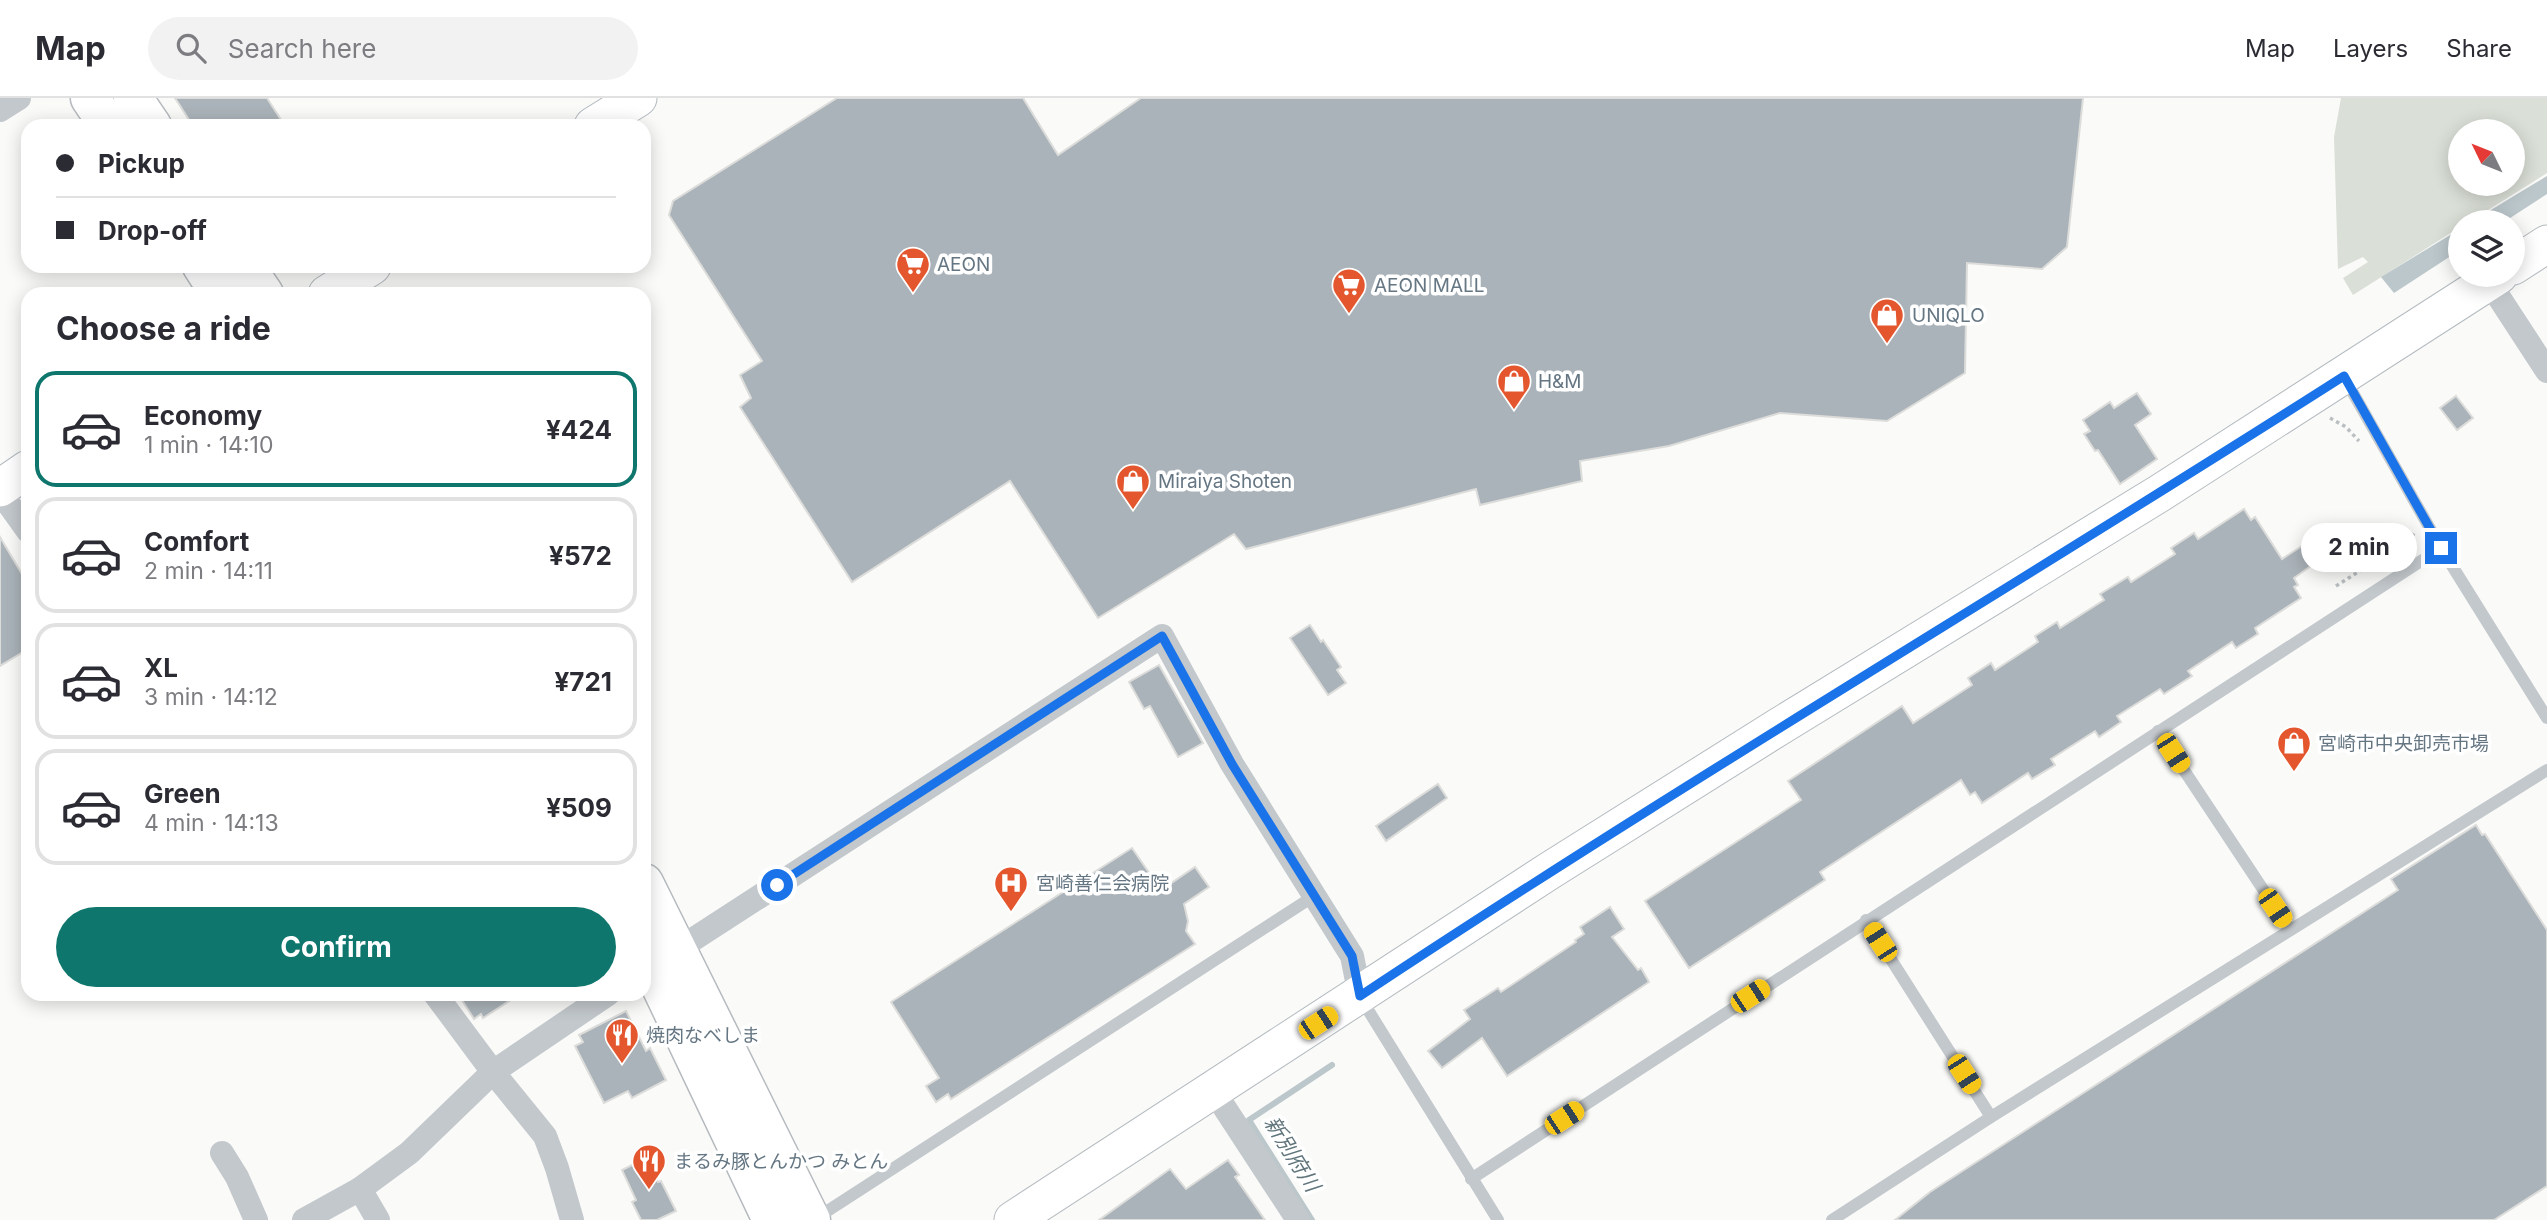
<!DOCTYPE html>
<html lang="en">
<head>
<meta charset="utf-8">
<style>
  body { margin:0; font-family:Inter,"Noto Sans JP",sans-serif; background:#f2f2f3; color:#2b2b33; height:100vh; display:flex; flex-direction:column; font-size:26px; white-space:nowrap }
  * { box-sizing:border-box; margin:0 }
  p { font-size:23px; color:#7c7c81 }
  .icon { flex:none; width:38px; height:38px; fill:none; stroke:currentColor; stroke-width:2; stroke-linecap:round; stroke-linejoin:round }
  .map { position:relative; flex:1; overflow:hidden }
  .side { position:absolute; left:21px; top:189px; width:630px; height:714px; display:flex; flex-direction:column; background:#fff; border-radius:21px; box-shadow:0 4px 18px #0003 }
  .side>* { flex:none }
  .banner { position:absolute; left:21px; top:21px; width:630px; height:154px; border-radius:21px; box-shadow:0 4px 18px #0003; display:grid; align-content:center; height:154px; padding:0 35px; background:#fff }
  .needle { width:46px; rotate:313deg }
  .tools { position:absolute; left:2448px; top:21px; display:grid; gap:14px }
  .tools a { display:grid; place-items:center; width:77px; height:77px; border-radius:50%; background:#fff; box-shadow:0 4px 18px #0003; font-size:35px }
  .end { position:absolute; width:32px; height:32px; margin:-16px; border:9px solid #1a73e8; background:#fff; box-shadow:0 0 0 4px #fff }
  .from { border-radius:50% }
  .bubble { position:absolute; height:49px; border-radius:24px; background:#fff; box-shadow:0 4px 18px #0003; font-size:23px; font-weight:700; line-height:49px; text-align:center }
  .car { position:absolute; width:21px; height:42px; margin:-21px -10px; border-radius:9px; box-shadow:0 0 5px 2px #0007; background:linear-gradient(#f5c518 24%,#345 0 40%,#f5c518 0 76%,#345 0 86%,#f5c518 0) }
  .banner b { display:flex; align-items:center; gap:24px; height:66px; font-size:26px }
  .banner b+b { border-top:2px solid #e1e1e2 }
  .banner i { width:18px; height:18px; background:#2b2b33 }
  ul { padding:0; list-style:none }
  li { display:flex; align-items:center; gap:21px; height:116px; margin:0 14px 10px; padding:0 21px; border:4px solid #e1e1e2; border-radius:21px }
  li div { flex:1 }
  li b { display:block; font-size:26px }
  li em { font-style:normal; font-weight:700 }
  li.active { border-color:#0f766e }
  li>.icon { width:63px; height:63px; stroke-width:1.5 }
  h2 { padding:0 35px; font-size:32px; line-height:84px }
  .button { display:flex; gap:14px; margin-top:auto; padding:14px 35px }
  .button a { flex:1; height:80px; border-radius:42px; background:#0f766e; color:#fff; font-size:28px; font-weight:700; line-height:80px; text-align:center }
  header { display:flex; align-items:center; gap:42px; box-sizing:border-box; height:98px; padding:0 35px; background:#fff; border-bottom:2px solid #e1e1e2 }
  header strong { font-size:33px }
  nav { display:flex; gap:38px; margin-inline-start:auto; font-size:24px }
  .search { width:490px; height:63px; background:#f2f2f3; display:flex; align-items:center; gap:18px; box-sizing:border-box; padding:0 24px; border-radius:38px; color:#7c7c81; font-size:26px }
  .map>svg:first-child { display:block }
</style>
</head>
<body>
<header>
<strong>Map</strong>
<div class="search"><svg class="icon" aria-label="search" viewBox="0 0 24 24"><circle cx="10" cy="10" r="6"/><path d="M15 15l6 6"/></svg>Search here</div>
<nav><a>Map</a><a>Layers</a><a>Share</a></nav>
</header>
<div class="map">
<svg width="2547" height="1122" viewBox="0 0 2547 1122">
  <rect width="100%" height="100%" fill="#fafaf8"/>
  <path fill="#dadfd7" fill-rule="evenodd" d="M2341 0H2547V75L2469 124H2460V129L2353 197 2343 180 2368 164 2363 159 2338 171 2334 39ZM2460 33H2513V86H2460Z"/>
  <g fill="#bbc7cb">
    <polygon points="2547,78 2547,96 2504,124 2471,124"/>
    <polygon points="2460,131 2460,152 2394,195 2381,179"/>
  </g>
  <g fill="none" stroke-linecap="round" stroke-linejoin="round">
    <polyline stroke="#bbc7cb" stroke-width="6" points="1312,1122 1249,1022 1332,967"/>
  </g>
  <g fill="#aab3b9" stroke="#dcdcda" stroke-width="2">
    <polygon points="175,0 267,0 285,28 193,28"/>
    <polygon points="837,0 1023,0 1058,57 1141,0 2083,0 2067,149 2042,171 1967,165 1965,275 1887,323 1780,315 1669,348 1580,363 1582,383 1480,407 1476,391 1246,451 1234,436 1098,520 1010,383 852,484 740,309 751,300 740,277 762,263 669,117 673,103"/>
    <polygon points="2137,295 2151,316 2135,327 2157,361 2120,386 2098,352 2095,353 2084,336 2090,333 2083,322 2110,304 2114,310"/>
    <polygon points="2456,298 2473,320 2457,332 2440,310"/>
    <polygon points="2244,411 2251,422 2255,419 2282,461 2320,436 2332,453 2294,480 2298,487 2294,489 2301,500 2255,530 2258,536 2236,550 2232,544 2188,573 2192,578 2164,596 2160,591 2117,618 2121,624 2099,639 2095,633 2051,661 2055,667 2032,681 2028,675 1982,705 1975,694 1970,697 1961,682 1820,774 1825,782 1689,870 1645,803 1801,702 1788,683 1902,608 1913,625 1972,587 1968,580 1991,565 1995,572 2038,544 2035,538 2057,524 2060,530 2104,502 2100,496 2128,479 2131,484 2175,456 2171,450 2194,435 2198,441"/>
    <polygon points="0,439 28,486 28,551 0,568"/>
    <polygon points="1310,527 1321,544 1323,542 1341,569 1337,572 1346,585 1328,597 1290,540"/>
    <polygon points="1159,567 1203,645 1178,659 1150,608 1144,611 1129,584"/>
    <polygon points="1438,686 1447,700 1386,743 1376,728"/>
    <polygon points="2476,727 2482,737 2485,736 2547,832 2547,1088 2494,1122 1895,1122 1930,1094 2398,792 2391,781"/>
    <polygon points="1132,750 1161,792 1195,769 1209,789 1184,806 1188,823 1186,833 1195,846 951,1001 948,996 936,1004 926,988 939,980 891,904"/>
    <polygon points="1610,809 1624,831 1612,839 1638,872 1641,870 1649,884 1507,978 1482,940 1442,970 1428,953 1470,921 1464,912 1498,890 1501,894 1576,844 1575,842 1584,836 1580,829"/>
    <polygon points="458,896 520,896 483,920 481,916 474,921"/>
    <polygon points="626,913 646,953 650,950 666,982 632,1000 628,993 604,1005 575,948 583,944 579,937"/>
    <polygon points="646,1060 658,1084 661,1083 676,1113 657,1122 641,1122 632,1104 636,1102 622,1072"/>
    <polygon points="1228,1062 1239,1077 1235,1079 1265,1122 1099,1122 1170,1071 1186,1091"/>
  </g>
  <g fill="none" stroke-linecap="round" stroke-linejoin="round">
    <g stroke="#b3babf" stroke-width="39">
      <g id="secondary">
        <polyline points="593,28 638,0"/>
        <polyline points="2513,168 2547,146"/>
        <polyline points="327,196 372,168"/>
        <polyline points="0,390 28,371"/>
        <polyline points="1013,1122 1549,773 1780,628 2160,395 2499,177"/>
      </g>
    </g>
    <g stroke="#b5babe" stroke-width="41">
      <g id="primary">
        <polyline points="90,0 109,28"/>
        <polyline points="133,0 152,28"/>
        <polyline points="202,168 220,196"/>
        <polyline points="245,168 264,196"/>
        <polyline points="644,785 811,1122"/>
        <polyline points="644,853 772,1122"/>
      </g>
    </g>
    <g stroke="#bbbfc2" stroke-width="3.5" stroke-dasharray="3.5 3.5" stroke-linecap="butt">
      <polyline points="2330,320 2346,329 2359,343"/>
      <polyline points="2336,488 2410,441 2415,434"/>
    </g>
    <g stroke="#c3c8cc" stroke-width="12">
      <polyline points="2344,279 2441,450 2547,620"/>
      <polyline points="2158,633 2290,832"/>
      <polyline points="1866,822 1991,1019"/>
      <polyline points="1360,899 1498,1122"/>
      <polyline points="1471,1081 2441,450"/>
      <polyline points="815,1121 1314,798"/>
      <polyline points="1832,1122 1991,1019 2547,672"/>
    </g>
    <g stroke="#c3c8cc" stroke-width="24">
      <polyline points="0,12 19,0"/>
      <polyline points="2489,184 2547,273"/>
      <polyline points="0,394 28,433"/>
      <polyline points="666,859 1162,538 1232,666 1352,858 1360,898"/>
      <polyline points="435,896 493,974 545,1038 557,1070 572,1122"/>
      <polyline points="1213,992 1298,1122"/>
      <polyline points="222,1055 237,1079 256,1122"/>
      <polyline points="360,1091 378,1122"/>
      <polyline points="304,1122 360,1091 409,1055 493,974 608,896"/>
    </g>
    <use href="#secondary" stroke="#fff" stroke-width="37"/>
    <use href="#primary" stroke="#fff" stroke-width="38"/>
  </g>
  <g fill="none" stroke-linecap="round" stroke-linejoin="round">
    <path stroke="#1a73e8" stroke-width="9" d="M777 787 1162 538 1232 666 1352 858 1360 898C1683 684 2017 487 2344 278L2441 450"/>
  </g>
  <defs>
    <g id="supermarket-pin" transform="scale(1.75)"><path d="M0 17L-7.5 6A9.5 9.5 0 1 1 7.5 6Z" fill="#e4572e" stroke="#fff"/><path d="M-6-5.5h2.5l.6 2H6L4.5 2H-2.5L-4.4-4H-6ZM-1.5 3.2a1.3 1.3 0 1 0 .1 0ZM3 3.2a1.3 1.3 0 1 0 .1 0Z" fill="#fff"/></g>
    <g id="shop-pin" transform="scale(1.75)"><path d="M0 17L-7.5 6A9.5 9.5 0 1 1 7.5 6Z" fill="#e4572e" stroke="#fff"/><path d="M-5-2.5h2.3a2.7 3.5 0 0 1 5.4 0H5L5.5 6h-11ZM-1.5-2.5h3a1.5 2.3 0 0 0-3 0Z" fill="#fff"/></g>
    <g id="hospital-pin" transform="scale(1.75)"><path d="M0 17L-7.5 6A9.5 9.5 0 1 1 7.5 6Z" fill="#e4572e" stroke="#fff"/><path d="M-5-5h3v3.5h4V-5h3V5h-3V1.5h-4V5h-3Z" fill="#fff"/></g>
    <g id="restaurant-pin" transform="scale(1.75)"><path d="M0 17L-7.5 6A9.5 9.5 0 1 1 7.5 6Z" fill="#e4572e" stroke="#fff"/><path d="M-5-6h1v4h1v-4h1v4h1v-4h1v5L-1.5 .5V6h-2V.5L-5-1ZM5-6V6H3V1.5H1.5Q1.5-4 5-6Z" fill="#fff"/></g>
  </defs>
  <g fill-rule="evenodd">
    <use href="#supermarket-pin" x="913" y="166"/>
    <use href="#supermarket-pin" x="1349" y="187"/>
    <use href="#shop-pin" x="1887" y="217"/>
    <use href="#shop-pin" x="1514" y="283"/>
    <use href="#shop-pin" x="1133" y="383"/>
    <use href="#shop-pin" x="2294" y="645"/>
    <use href="#hospital-pin" x="1011" y="785"/>
    <use href="#restaurant-pin" x="622" y="937"/>
    <use href="#restaurant-pin" x="649" y="1063"/>
  </g>
  <g text-anchor="middle" stroke-width="7" stroke-linejoin="round" paint-order="stroke">
    <g font-size="19" fill="#657683" stroke="#fff" text-anchor="start">
      <text x="937" y="173">AEON</text>
      <text x="1374" y="194">AEON MALL</text>
      <text x="1912" y="224">UNIQLO</text>
      <text x="1538" y="290">H&amp;M</text>
      <text x="1158" y="390">Miraiya Shoten</text>
      <text x="2318" y="652">宮崎市中央卸売市場</text>
      <text x="1036" y="792">宮崎善仁会病院</text>
      <text x="646" y="944">焼肉なべしま</text>
      <text x="674" y="1070">まるみ豚とんかつ みとん</text>
    </g>
    <g font-size="21" font-style="italic" fill="#60757c" stroke="#fff">
      <text transform="translate(1292 1056) rotate(58)" y="7">新別府川</text>
    </g>
  </g>
</svg>
<div class="tools">
<a><svg class="needle" viewBox="-14 -14 28 28"><path d="M0-13l5 13h-10z" fill="#e53935"/><path d="M0 13l5-13h-10z" fill="#7c7c81"/></svg></a>
<a><svg class="icon" aria-label="layers" viewBox="0 0 24 24"><path d="M12 4l9 5-9 5-9-5zM3 14l9 5 9-5"/></svg></a>
</div>
<i class="end from" style="left:777px;top:787px"></i>
<i class="end" style="left:2441px;top:450px"></i>
<div class="bubble" style="left:2301px;top:425px;width:116px">2 min</div>
<i class="car" style="left:2173px;top:655px;rotate:147deg"></i>
<i class="car" style="left:2275px;top:810px;rotate:146deg"></i>
<i class="car" style="left:1880px;top:844px;rotate:327deg"></i>
<i class="car" style="left:1750px;top:898px;rotate:57deg"></i>
<i class="car" style="left:1318px;top:925px;rotate:57deg"></i>
<i class="car" style="left:1964px;top:976px;rotate:147deg"></i>
<i class="car" style="left:1564px;top:1020px;rotate:57deg"></i>
<div class="banner">
<b><i class="from"></i>Pickup</b>
<b><i></i>Drop-off</b>
</div>
<section class="side">
<h2>Choose a ride</h2>
<ul>
<li class="active"><svg class="icon" aria-label="car" viewBox="0 0 24 24"><path d="M5 17H2v-5l4-1 3-4h7l3 4 3 1v5h-3M9 17h6M6 11h13"/><circle cx="7" cy="17" r="2"/><circle cx="17" cy="17" r="2"/></svg><div><b>Economy</b><p>1 min · 14:10</p></div><em>¥424</em></li>
<li><svg class="icon" aria-label="car" viewBox="0 0 24 24"><path d="M5 17H2v-5l4-1 3-4h7l3 4 3 1v5h-3M9 17h6M6 11h13"/><circle cx="7" cy="17" r="2"/><circle cx="17" cy="17" r="2"/></svg><div><b>Comfort</b><p>2 min · 14:11</p></div><em>¥572</em></li>
<li><svg class="icon" aria-label="car" viewBox="0 0 24 24"><path d="M5 17H2v-5l4-1 3-4h7l3 4 3 1v5h-3M9 17h6M6 11h13"/><circle cx="7" cy="17" r="2"/><circle cx="17" cy="17" r="2"/></svg><div><b>XL</b><p>3 min · 14:12</p></div><em>¥721</em></li>
<li><svg class="icon" aria-label="car" viewBox="0 0 24 24"><path d="M5 17H2v-5l4-1 3-4h7l3 4 3 1v5h-3M9 17h6M6 11h13"/><circle cx="7" cy="17" r="2"/><circle cx="17" cy="17" r="2"/></svg><div><b>Green</b><p>4 min · 14:13</p></div><em>¥509</em></li>
</ul>
<div class="button"><a>Confirm</a></div>
</section>
</div>
</body>
</html>
